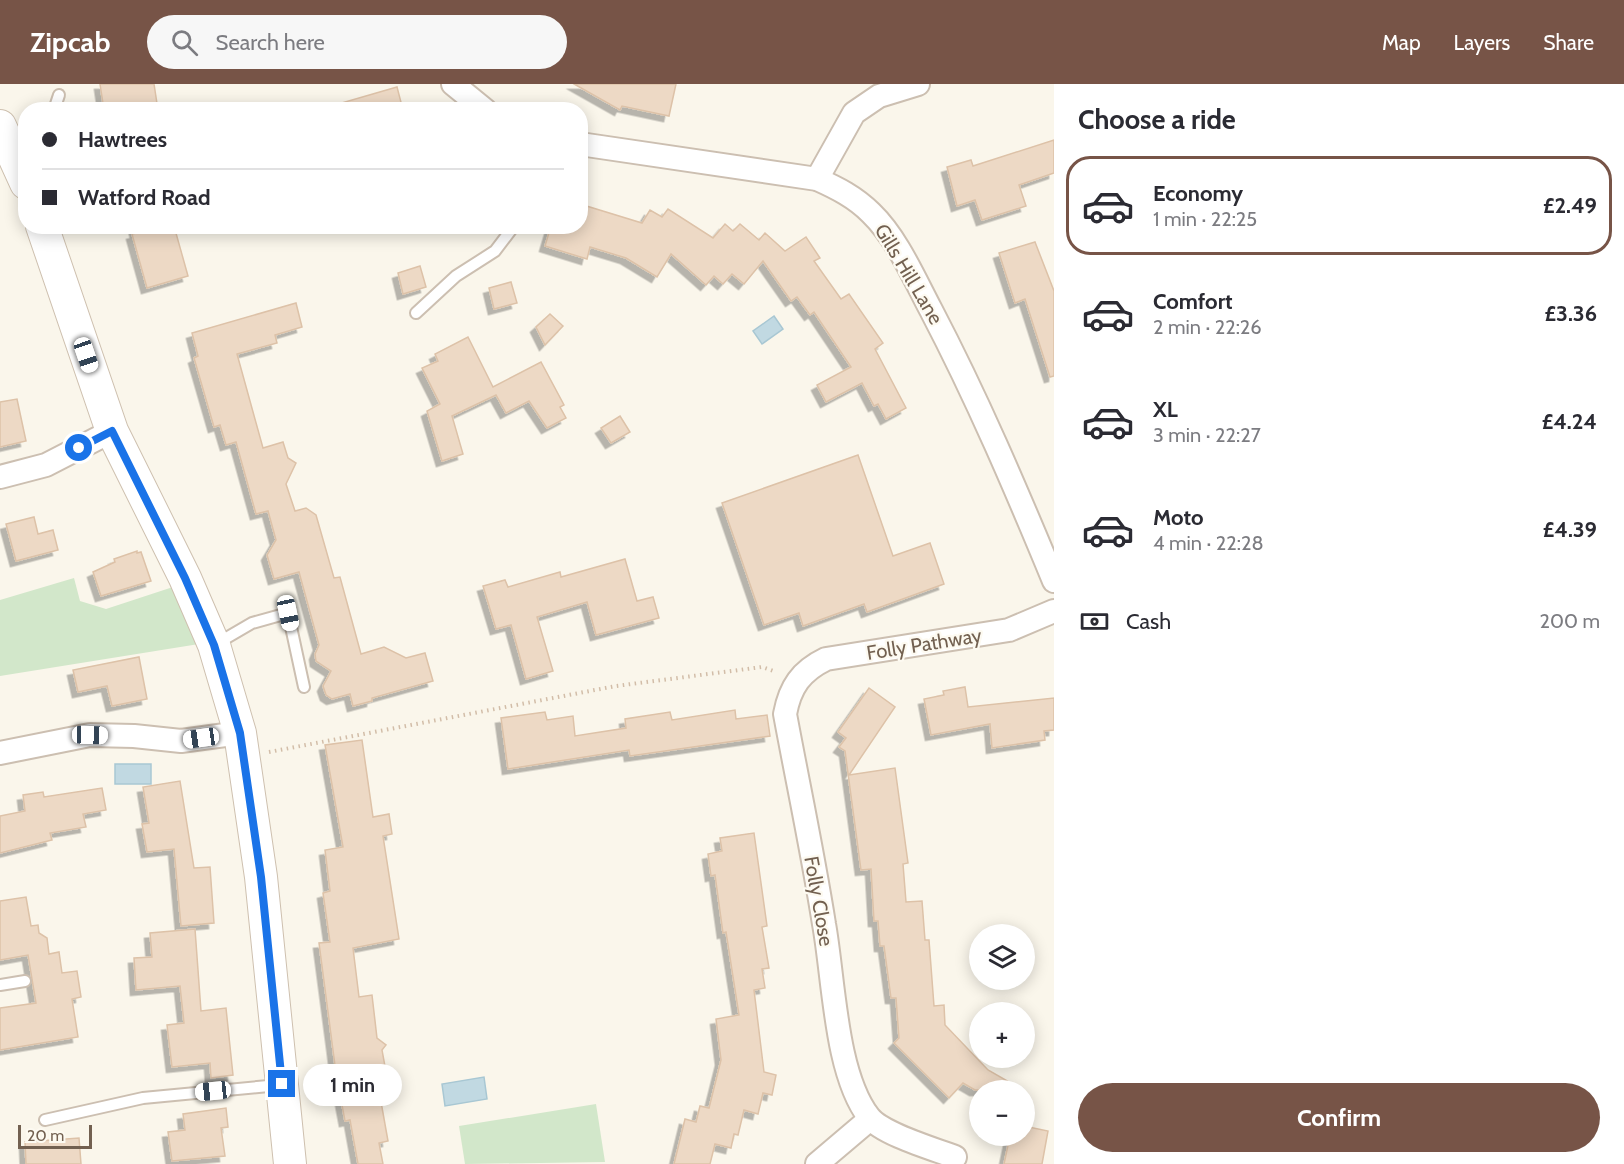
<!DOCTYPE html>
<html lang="en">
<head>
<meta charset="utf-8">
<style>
  body { margin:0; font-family:Cabin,sans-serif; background:#f7f7f7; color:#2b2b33; height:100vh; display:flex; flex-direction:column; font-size:22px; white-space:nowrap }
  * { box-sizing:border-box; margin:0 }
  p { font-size:20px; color:#7c7c81 }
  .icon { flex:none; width:33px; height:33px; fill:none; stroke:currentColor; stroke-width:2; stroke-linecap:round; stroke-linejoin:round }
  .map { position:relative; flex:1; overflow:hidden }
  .side { display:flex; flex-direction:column; background:#fff; width:570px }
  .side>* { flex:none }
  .hud { position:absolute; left:18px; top:18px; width:570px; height:132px; border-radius:24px; box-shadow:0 3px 15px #0003; display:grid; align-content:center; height:132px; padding:0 24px; background:#fff }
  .buttons { position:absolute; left:969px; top:840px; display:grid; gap:12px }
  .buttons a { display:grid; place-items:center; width:66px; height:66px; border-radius:50%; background:#fff; box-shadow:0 3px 15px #0003; font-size:30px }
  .scale { position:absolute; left:18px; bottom:15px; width:74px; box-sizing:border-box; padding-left:6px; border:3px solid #726050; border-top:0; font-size:16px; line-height:21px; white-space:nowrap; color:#726050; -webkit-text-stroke:4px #fdfaf1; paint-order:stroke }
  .end { position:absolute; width:27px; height:27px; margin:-14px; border:8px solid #1a73e8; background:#fff; box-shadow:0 0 0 3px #fff }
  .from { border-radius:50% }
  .bubble { position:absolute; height:42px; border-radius:21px; background:#fff; box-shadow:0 3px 15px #0003; font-size:20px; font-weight:800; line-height:42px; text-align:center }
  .car { position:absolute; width:18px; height:36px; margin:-18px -9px; border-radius:8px; box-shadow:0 0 4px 2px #0007; background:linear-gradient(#fff 24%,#345 0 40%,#fff 0 76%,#345 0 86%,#fff 0) }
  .hud b { display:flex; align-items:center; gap:21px; height:57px; font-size:22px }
  .hud b+b { border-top:2px solid #e1e1e2 }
  .hud i { width:15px; height:15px; background:#2b2b33 }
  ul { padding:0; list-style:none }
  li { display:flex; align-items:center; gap:18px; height:99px; margin:0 12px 9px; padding:0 12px; border:3px solid transparent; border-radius:24px }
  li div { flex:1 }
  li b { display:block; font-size:22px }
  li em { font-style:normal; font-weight:800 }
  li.on { border-color:#775447 }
  li>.icon { width:54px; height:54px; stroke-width:1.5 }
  h2 { padding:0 24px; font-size:27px; line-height:72px }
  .pay { display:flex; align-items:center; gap:15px; height:66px; padding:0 24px; font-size:22px }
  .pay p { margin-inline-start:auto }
  .action { display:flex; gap:12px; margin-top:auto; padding:12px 24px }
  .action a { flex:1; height:69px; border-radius:36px; background:#775447; color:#fff; font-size:24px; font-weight:800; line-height:69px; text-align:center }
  header { display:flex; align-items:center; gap:36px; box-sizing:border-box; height:84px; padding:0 30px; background:#775447; color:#fff }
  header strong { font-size:28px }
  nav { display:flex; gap:33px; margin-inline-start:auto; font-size:21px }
  .search { width:420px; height:54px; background:#f7f7f7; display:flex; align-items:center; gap:15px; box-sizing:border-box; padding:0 21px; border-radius:33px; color:#7c7c81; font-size:22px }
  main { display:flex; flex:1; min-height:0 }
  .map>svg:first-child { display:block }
</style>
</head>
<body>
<header>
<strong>Zipcab</strong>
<div class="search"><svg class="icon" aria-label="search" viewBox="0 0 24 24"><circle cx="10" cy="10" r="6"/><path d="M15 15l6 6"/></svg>Search here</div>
<nav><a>Map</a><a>Layers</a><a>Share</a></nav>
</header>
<main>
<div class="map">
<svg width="1054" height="1080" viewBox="0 0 1054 1080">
  <defs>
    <filter id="shadow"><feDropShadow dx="-5.5" dy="5.5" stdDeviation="0" flood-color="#0004"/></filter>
  </defs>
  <rect width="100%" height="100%" fill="#faf6eb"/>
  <g fill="#d2e7ca">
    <polygon points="74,494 80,517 106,525 176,502 199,560 0,592 0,516"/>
    <polygon points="596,1020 605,1078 465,1080 459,1042"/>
  </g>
  <g fill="#c1d9e2" stroke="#a8c7d3" stroke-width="1.5">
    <polygon points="774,232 783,245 762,260 753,247"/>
    <rect x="115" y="680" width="36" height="20"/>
    <polygon points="484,993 487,1015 445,1022 442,1000"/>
  </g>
  <g fill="#edd9c5" stroke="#ddc2a8" stroke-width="1.5" filter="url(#shadow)">
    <polygon points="100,0 154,0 158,26 104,26"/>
    <polygon points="574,0 676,0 669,32 622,22 620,26"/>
    <polygon points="397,3 403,26 338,26 338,20"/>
    <polygon points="1054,56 1054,89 1019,101 1026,122 982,136 975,116 957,122 947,83 971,76 973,82"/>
    <polygon points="580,120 642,139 650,126 662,133 668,125 713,154 725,140 733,147 740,140 759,156 765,149 785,167 806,153 820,174 814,177 841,215 849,210 883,259 875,265 906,324 886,335 878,320 874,322 862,299 826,318 817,301 851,283 814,228 810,231 797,213 791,217 763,177 744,200 732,190 723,200 714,192 706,201 671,170 657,193 626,174 590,163 587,175 545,162 551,142 580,142"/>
    <polygon points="134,142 174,142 188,192 147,204 132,150 136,149"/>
    <polygon points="1035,158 1054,207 1054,292 1050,293 1025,215 1015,219 999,169"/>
    <polygon points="420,182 426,203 403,210 398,189"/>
    <polygon points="511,198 517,219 494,225 489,204"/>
    <polygon points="296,219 302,243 275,251 277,259 237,270 263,364 283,358 288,374 296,379 286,400 295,427 306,424 316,431 334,494 340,493 361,570 384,563 406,574 425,569 433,597 372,614 372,617 353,622 350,610 332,615 326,611 323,602 331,587 316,577 315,570 319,561 299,488 274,495 267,471 276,456 268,427 256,430 236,358 226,361 220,341 214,343 194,274 198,272 192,249"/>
    <polygon points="550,230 563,242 545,261 536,243"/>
    <polygon points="468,253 493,303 541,278 564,321 560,323 566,334 547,344 529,317 506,329 496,311 452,332 463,370 442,377 427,327 440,320 422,284 438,277 435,270"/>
    <polygon points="17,315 26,357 0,363 0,318"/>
    <polygon points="620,332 630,348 611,359 601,344"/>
    <polygon points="858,371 893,472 930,459 944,500 867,528 864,520 803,542 799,529 764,541 722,419"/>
    <polygon points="34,433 38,450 53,446 58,466 16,477 6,440"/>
    <polygon points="137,467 137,469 141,468 151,497 101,512 93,488 115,478 114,475"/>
    <polygon points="625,475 637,517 653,513 659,534 596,551 587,518 537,533 553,587 526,595 511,541 496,545 483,502 505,496 508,503 560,488 561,493"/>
    <polygon points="139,573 147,615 112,622 107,602 78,608 73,586"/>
    <polygon points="965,603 968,623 1054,614 1054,646 1044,647 1045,656 992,664 990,640 931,651 924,615 944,611 943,607"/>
    <polygon points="869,604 895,623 849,691 895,684 908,779 903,780 906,818 922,817 925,856 929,856 934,922 944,921 945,941 988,986 1023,1006 975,1006 963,999 949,1014 894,959 899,954 896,914 891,914 884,862 880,862 878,837 874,837 871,785 861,786 845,667 839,663 846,654 838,648"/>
    <polygon points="735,626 736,635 767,631 770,652 630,672 629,666 508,685 501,634 545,628 547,636 573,632 575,652 626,644 625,635 670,628 672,636"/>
    <polygon points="362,656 373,733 389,730 392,750 383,752 399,855 353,864 359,913 372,911 377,954 386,961 382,966 388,999 378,1001 388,1057 379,1059 383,1080 358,1080 350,1036 345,1037 336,989 319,859 330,858 323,809 330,807 325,766 343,763 325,661"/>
    <polygon points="180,697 194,784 210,783 214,839 181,842 174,765 147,768 142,740 149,739 143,703"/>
    <polygon points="102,704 106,726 83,730 86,743 50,749 52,756 0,769 0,732 25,727 23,711 43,708 44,713"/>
    <polygon points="754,749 767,842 762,843 769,884 762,885 765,904 754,906 764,988 776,991 772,1011 763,1009 758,1030 744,1026 738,1051 734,1050 731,1064 715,1060 710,1080 674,1080 685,1035 696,1038 700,1022 709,1024 721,976 716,935 739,931 726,848 723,849 715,791 711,792 708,770 722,767 720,754"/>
    <polygon points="26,813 31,842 38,841 39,849 47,854 49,870 59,868 62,889 77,887 81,913 72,915 78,953 0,966 0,924 36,919 28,871 0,876 0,817"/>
    <polygon points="195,845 201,927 226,924 233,991 211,994 210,979 172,983 167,941 184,939 180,902 136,906 134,874 152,873 150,849"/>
    <polygon points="226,1024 228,1043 221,1044 225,1072 172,1077 168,1048 185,1046 183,1030"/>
    <polygon points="1024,1042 1048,1047 1042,1080 1004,1080 1010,1052 1024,1052"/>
    <polygon points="79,1054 81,1080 26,1080 25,1058"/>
  </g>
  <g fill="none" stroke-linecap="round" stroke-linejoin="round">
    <g stroke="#ccbfb1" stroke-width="14">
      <g id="lane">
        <polyline points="54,26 59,11"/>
        <polyline points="416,229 456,192 495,167 514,142"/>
        <polyline points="216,560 252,539 288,529 304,603"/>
        <polyline points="0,901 25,897"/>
        <polyline points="45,1036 143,1014 279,1001"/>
      </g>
    </g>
    <g stroke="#ccbfb1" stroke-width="26">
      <g id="street">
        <polyline points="453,0 485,26"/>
        <path d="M580 60 817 95C837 104 855 113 871 129 897 154 914 194 931 226 977 314 1016 405 1054 497"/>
        <polyline points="817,95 854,29 879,12 918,0"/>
        <polyline points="0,393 46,381 112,347"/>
        <polyline points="0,669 90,651 134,652 181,657 240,649"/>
        <path d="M955 1073C934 1065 882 1050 869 1033 835 989 834 895 824 840 813 770 798 700 785 630 790 603 801 587 826 575L1009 546 1054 527"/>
        <polyline points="817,1080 870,1035"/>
      </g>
    </g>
    <g stroke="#cec0af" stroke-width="34">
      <g id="secondary">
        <polyline points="0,42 26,99"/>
        <polyline points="42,142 112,347 185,494 214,561 240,649 261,793 290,1080"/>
      </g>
    </g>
    <polyline stroke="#d2bda8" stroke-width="4" stroke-dasharray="1.5 4.5" stroke-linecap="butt" points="269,668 616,602 762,583 776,588"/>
    <use href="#lane" stroke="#fff" stroke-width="10"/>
    <use href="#street" stroke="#fff" stroke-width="22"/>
    <use href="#secondary" stroke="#fff" stroke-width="32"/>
  </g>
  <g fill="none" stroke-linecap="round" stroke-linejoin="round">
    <polyline stroke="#1a73e8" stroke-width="8" points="79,364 112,347 185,494 214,561 240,649 261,793 282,1000"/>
  </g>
  <g text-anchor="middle" stroke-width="4.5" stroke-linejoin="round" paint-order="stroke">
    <g font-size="20" fill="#726050" stroke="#fdfaf1">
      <text transform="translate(909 190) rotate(59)" y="7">Gills Hill Lane</text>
      <text transform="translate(924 560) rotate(-9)" y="7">Folly Pathway</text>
      <text transform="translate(819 817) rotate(80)" y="7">Folly Close</text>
    </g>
  </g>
</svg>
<div class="buttons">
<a><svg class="icon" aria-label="layers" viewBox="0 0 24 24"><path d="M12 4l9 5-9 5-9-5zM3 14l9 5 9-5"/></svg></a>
<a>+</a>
<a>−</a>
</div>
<div class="scale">20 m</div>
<i class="end from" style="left:79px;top:364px"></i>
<i class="end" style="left:282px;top:1000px"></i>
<div class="bubble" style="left:303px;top:980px;width:99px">1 min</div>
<i class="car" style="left:86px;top:271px;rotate:161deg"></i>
<i class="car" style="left:288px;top:529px;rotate:168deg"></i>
<i class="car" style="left:90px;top:651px;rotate:91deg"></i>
<i class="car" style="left:201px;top:654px;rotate:262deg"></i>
<i class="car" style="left:213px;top:1007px;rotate:264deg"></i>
<div class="hud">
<b><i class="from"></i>Hawtrees</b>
<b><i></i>Watford Road</b>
</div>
</div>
<section class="side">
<h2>Choose a ride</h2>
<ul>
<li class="on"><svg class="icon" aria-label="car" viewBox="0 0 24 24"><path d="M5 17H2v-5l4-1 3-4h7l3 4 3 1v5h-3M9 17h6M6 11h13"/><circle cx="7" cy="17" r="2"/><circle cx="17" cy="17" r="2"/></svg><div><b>Economy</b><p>1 min · 22:25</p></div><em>£2.49</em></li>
<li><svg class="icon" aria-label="car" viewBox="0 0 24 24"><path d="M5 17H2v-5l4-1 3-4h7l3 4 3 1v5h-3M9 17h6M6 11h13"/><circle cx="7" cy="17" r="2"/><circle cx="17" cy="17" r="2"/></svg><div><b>Comfort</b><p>2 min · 22:26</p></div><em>£3.36</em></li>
<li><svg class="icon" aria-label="car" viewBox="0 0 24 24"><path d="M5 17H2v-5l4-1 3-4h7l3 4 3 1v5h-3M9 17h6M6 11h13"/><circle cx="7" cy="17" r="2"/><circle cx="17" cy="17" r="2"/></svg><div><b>XL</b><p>3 min · 22:27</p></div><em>£4.24</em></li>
<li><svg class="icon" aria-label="car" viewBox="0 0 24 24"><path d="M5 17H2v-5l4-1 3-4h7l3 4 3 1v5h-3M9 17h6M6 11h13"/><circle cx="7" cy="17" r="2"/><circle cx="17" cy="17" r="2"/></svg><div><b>Moto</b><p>4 min · 22:28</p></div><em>£4.39</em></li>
</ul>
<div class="pay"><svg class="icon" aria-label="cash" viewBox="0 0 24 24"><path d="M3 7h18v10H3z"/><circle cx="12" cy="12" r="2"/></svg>Cash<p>200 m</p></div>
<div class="action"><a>Confirm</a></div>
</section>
</main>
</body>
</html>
